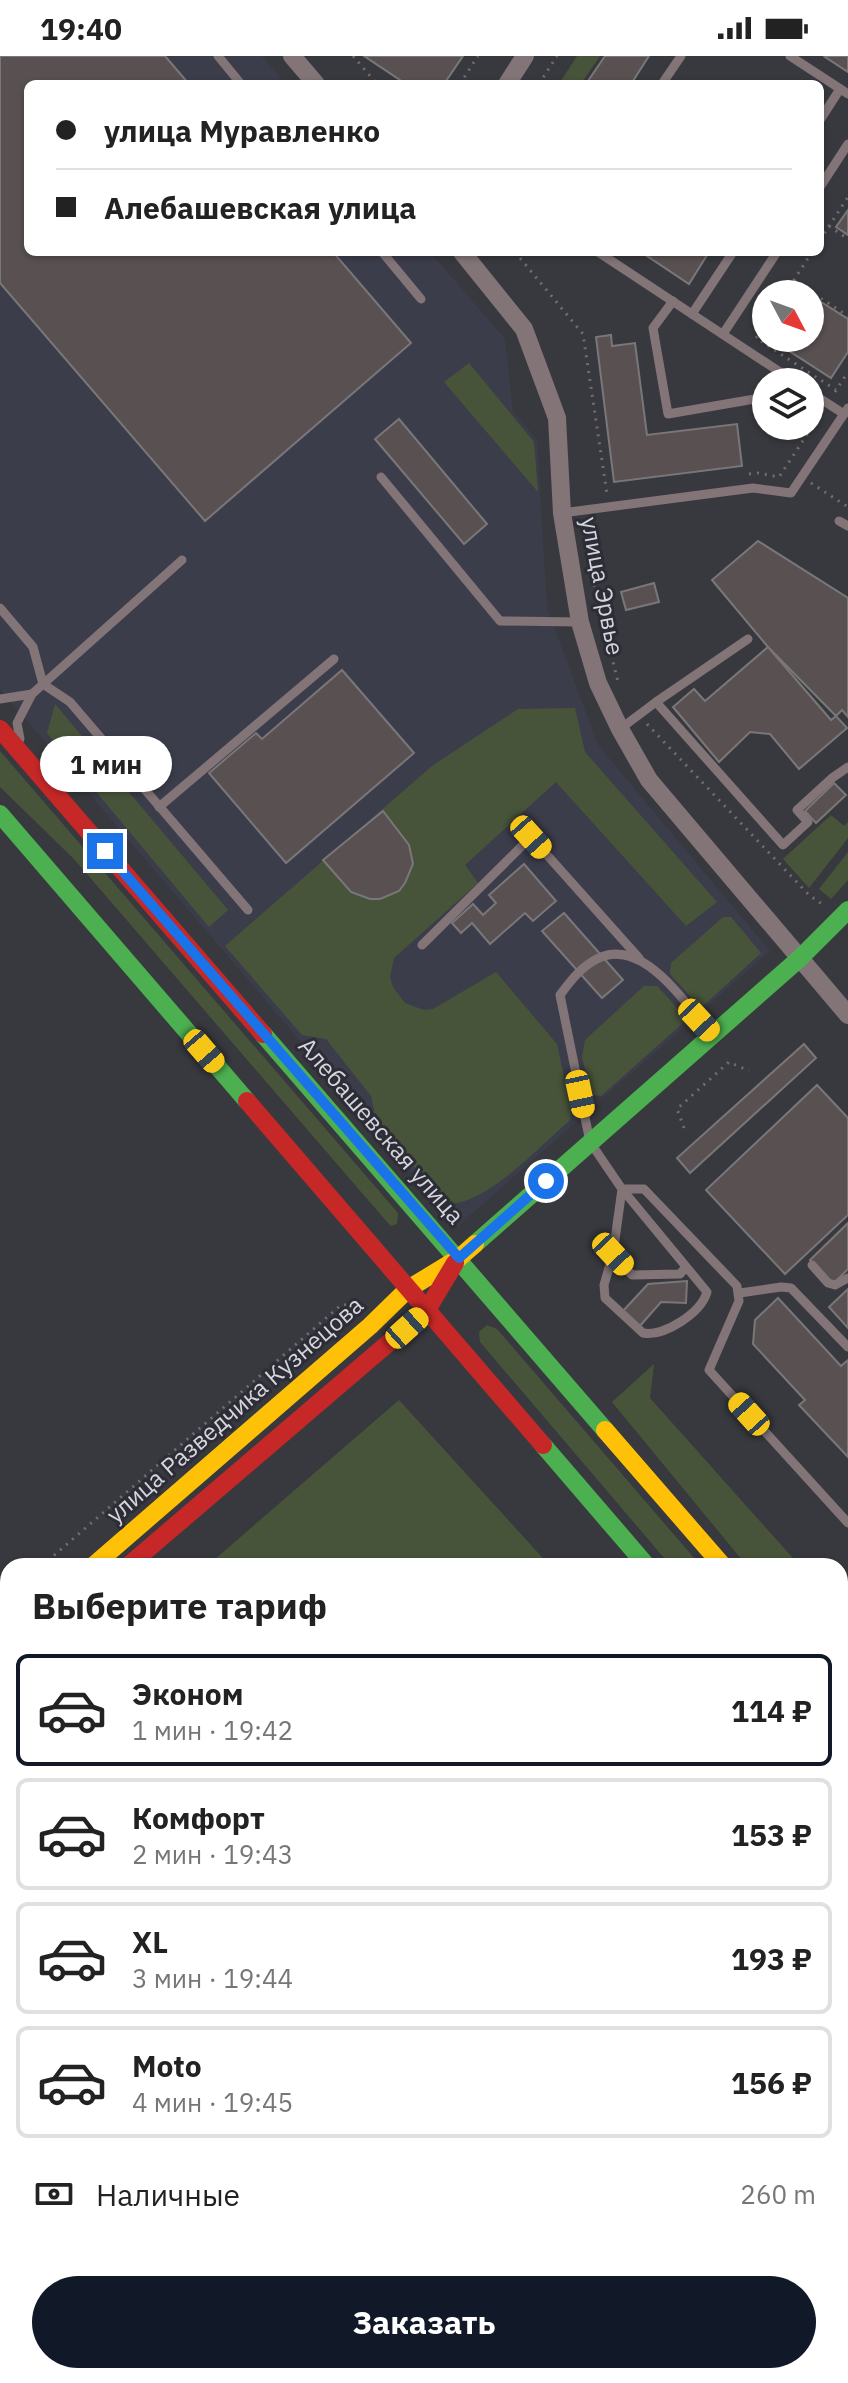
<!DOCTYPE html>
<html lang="ru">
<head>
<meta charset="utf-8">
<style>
  body { margin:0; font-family:"IBM Plex Sans",sans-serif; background:#f2f2f2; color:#222; height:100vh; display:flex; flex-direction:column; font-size:30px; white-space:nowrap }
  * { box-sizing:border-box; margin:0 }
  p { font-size:26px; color:#767676 }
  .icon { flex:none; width:44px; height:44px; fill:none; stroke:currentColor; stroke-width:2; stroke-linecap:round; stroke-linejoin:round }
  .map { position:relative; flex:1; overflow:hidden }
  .sheet { position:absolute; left:0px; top:1502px; width:848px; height:826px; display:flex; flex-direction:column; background:#fff; border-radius:24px 24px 0 0; box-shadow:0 2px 6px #0004 }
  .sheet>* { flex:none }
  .guide { position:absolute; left:24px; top:24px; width:800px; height:176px; border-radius:12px; box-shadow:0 2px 6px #0004; display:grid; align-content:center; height:176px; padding:0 32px; background:#fff }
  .needle { width:52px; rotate:131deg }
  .fabs { position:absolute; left:752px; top:224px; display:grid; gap:16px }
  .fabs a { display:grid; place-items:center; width:72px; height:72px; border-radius:50%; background:#fff; box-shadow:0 2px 6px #0004; font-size:40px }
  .end { position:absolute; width:36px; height:36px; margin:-18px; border:10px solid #1a73e8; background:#fff; box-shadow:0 0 0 4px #fff }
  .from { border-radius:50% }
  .bubble { position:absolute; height:56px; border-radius:28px; background:#fff; box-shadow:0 2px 6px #0004; font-size:26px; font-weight:700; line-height:56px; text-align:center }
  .car { position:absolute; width:24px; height:48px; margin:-24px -12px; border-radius:10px; box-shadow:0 0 6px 2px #0007; background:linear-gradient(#f5c518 24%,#345 0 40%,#f5c518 0 76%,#345 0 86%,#f5c518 0) }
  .guide b { display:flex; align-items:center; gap:28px; height:76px; font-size:30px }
  .guide b+b { border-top:2px solid #e0e0e0 }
  .guide i { width:20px; height:20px; background:#222 }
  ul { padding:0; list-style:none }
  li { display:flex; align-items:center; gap:24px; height:112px; margin:0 16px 12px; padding:0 16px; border:4px solid #e0e0e0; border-radius:12px }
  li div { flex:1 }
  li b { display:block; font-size:30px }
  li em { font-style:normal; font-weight:700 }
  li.on { border-color:#111827 }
  li>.icon { width:72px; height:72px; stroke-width:1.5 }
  h2 { padding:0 32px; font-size:36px; line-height:96px }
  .pay { display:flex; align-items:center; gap:20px; height:88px; padding:0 32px; font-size:30px }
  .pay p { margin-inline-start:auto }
  .button { display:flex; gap:16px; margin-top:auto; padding:16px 32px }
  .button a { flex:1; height:92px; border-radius:48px; background:#111827; color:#fff; font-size:32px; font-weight:700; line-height:92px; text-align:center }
  .status { display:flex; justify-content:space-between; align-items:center; height:56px; padding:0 40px; background:#fff; direction:ltr }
  .status svg { height:22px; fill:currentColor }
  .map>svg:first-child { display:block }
</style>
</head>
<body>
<div class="status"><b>19:40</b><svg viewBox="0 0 49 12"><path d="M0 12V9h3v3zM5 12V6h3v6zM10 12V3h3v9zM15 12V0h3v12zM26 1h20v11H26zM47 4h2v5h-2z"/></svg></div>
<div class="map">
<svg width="848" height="2327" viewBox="0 0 848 2327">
  <rect width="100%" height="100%" fill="#38393e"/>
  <polygon fill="#3c3d4b" points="0,0 262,0 286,28 28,28 28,196 430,196 505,283 513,355 537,384 547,552 598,689 770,895 458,1170 0,633"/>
  <g fill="#48543a">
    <polygon points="577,0 600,0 581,28 559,28"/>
    <polygon points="469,307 534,386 538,436 444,326"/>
    <polygon points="55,648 228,854 209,871 47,677"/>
    <path d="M575 652 585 696 717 846 686 870 556 726 465 809 478 827 394 902 390 921 393 931 405 947 424 954 433 953 496 916 557 988 571 1055 570 1064C539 1091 488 1147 448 1148L431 1132 376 1063 371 1040 326 983 302 979 225 890 432 710 518 653Z"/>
    <polygon points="0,695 398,1157 397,1168 391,1170 387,1166 74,803 0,731"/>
    <polygon points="831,759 844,770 848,766 848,782 809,832 783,803"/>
    <polygon points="848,796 848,824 831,843 819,833"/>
    <polygon points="723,861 731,861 761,897 704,949 699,950 670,918 671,907"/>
    <polygon points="644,930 657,930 682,957 684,966 601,1040 591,1039 582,1001 585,984"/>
    <polygon points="487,1269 497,1273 701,1510 671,1510 480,1286 479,1276"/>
    <polygon points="654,1308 650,1342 800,1510 747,1510 612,1346"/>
    <polygon points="399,1344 550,1510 207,1510"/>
    <polygon points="840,1672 848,1681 848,1711 840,1702"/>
  </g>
  <polygon fill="#33607a" points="8,1679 8,2320 840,2320 840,1838 848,1848 848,2327 0,2327 0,1684"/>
  <g fill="#595051" stroke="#797779" stroke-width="2">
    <polygon points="0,0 165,0 189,28 28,28 28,196 333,196 411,287 205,465 0,227"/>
    <polygon points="364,0 463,0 444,28 406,28"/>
    <polygon points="605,0 649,0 631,28 586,28"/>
    <polygon points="824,0 848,0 848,16 825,1"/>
    <polygon points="848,154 848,179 836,171"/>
    <polygon points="641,196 709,196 689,228"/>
    <polygon points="810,239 848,263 848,296 831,322 769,282 810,282"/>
    <polygon points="611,279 612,290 635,287 647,379 737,368 742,410 614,426 596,281"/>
    <polygon points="399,363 487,468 464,488 375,383"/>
    <polygon points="758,485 848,542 848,661 842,654 836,660 768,591 712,524"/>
    <polygon points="654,527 659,546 626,554 621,536"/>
    <polygon points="768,591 831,664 836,660 847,672 799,713 770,678 750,676 719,706 673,651 694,633 705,645"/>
    <polygon points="342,614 414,697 286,807 209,717 256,677 262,683"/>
    <polygon points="834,727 846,739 816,767 805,755"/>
    <polygon points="383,755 409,789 413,808 405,827 399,835 380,843 370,843 351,836 323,804"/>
    <polygon points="524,808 556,845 533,865 525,857 490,888 472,867 461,877 452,867 473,848 483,859 496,847 489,839"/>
    <polygon points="564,857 623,924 602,942 542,875"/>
    <polygon points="804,988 816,1002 690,1117 677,1102"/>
    <polygon points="817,1029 848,1062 848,1159 785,1218 706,1134"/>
    <polygon points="848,1167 848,1213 833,1228 810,1204"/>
    <polygon points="687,1225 686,1247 661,1246 639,1271 622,1256 648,1228"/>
    <polygon points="848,1233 848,1272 829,1251"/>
    <polygon points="778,1242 841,1310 848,1304 848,1401 799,1349 805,1344 753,1288 755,1264"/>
  </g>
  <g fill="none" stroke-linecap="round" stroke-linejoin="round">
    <g stroke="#746c6f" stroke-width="3" stroke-dasharray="2 6" stroke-linecap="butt">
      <polyline points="353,0 377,28"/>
      <polyline points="460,28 478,0"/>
      <polyline points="539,28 557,0"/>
      <polyline points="829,170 848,183"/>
      <polyline points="820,184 848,141"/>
      <polyline points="515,196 583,278 607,438"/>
      <polyline points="794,225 848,260"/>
      <polyline points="785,238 812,196"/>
      <polyline points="766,267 756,282 836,334"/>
      <polyline points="835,336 848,316"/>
      <polyline points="749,418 758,417 779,421 820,359"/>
      <polyline points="811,427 848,451"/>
      <polyline points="592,521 618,626"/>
      <polyline points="647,668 809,839 823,849"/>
      <polyline points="684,1072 677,1053 729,1006 749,1015"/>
      <polyline points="42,1510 341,1249 351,1249"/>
      <polyline points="0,1547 8,1540"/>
      <polyline points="0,1648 8,1642"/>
    </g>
    <g stroke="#827477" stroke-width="9">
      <polyline points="218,0 241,28"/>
      <polyline points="790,0 848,38"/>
      <polyline points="662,28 681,0"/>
      <polyline points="820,64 840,33"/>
      <polyline points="820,131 848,88"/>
      <polyline points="382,196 421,243"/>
      <polyline points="598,196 795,326"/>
      <polyline points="673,245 653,272 668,358 766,341"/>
      <polyline points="692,258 733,196"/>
      <polyline points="723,278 777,196"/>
      <polyline points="810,336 844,358"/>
      <polyline points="381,421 500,565 580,566"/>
      <polyline points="562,457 753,432 791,437 848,352"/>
      <polyline points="839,465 848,470"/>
      <polyline points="0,552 33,591 43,628 70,646 248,854"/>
      <polyline points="748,583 656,646 783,789 808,766 797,754 832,722 848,711"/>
      <polyline points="0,643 32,638"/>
      <polyline points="620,673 656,646"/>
      <polyline points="20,683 17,667 32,638 182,504"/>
      <polyline points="159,751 334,603"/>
      <polyline points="422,889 531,781 639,902"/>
      <path d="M711 977C683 945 638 873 590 907 578 915 569 927 560 939L590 1086 622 1133H644L737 1230 739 1245 709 1314 848 1467"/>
      <path d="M622 1133 707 1236C701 1257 664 1281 643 1277L605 1242 604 1229 613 1198Z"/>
      <polyline points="613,1198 632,1219 680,1218 686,1211"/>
      <polyline points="812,1209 828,1227 835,1229 848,1222"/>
      <polyline points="740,1237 781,1231 791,1232 848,1291"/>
      <polyline points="840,1587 848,1585"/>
      <polyline points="840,1616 848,1595"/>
    </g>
    <g stroke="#827477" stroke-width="18">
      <polyline points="292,0 316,28"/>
      <polyline points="507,28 525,0"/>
      <polyline points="462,196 524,273 557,362 562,457 580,566 598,627 620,673 649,724 848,959"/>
    </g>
    <g stroke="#4caf50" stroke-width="18">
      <polyline points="0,758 247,1045"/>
      <polyline points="263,978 605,1374"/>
      <polyline points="475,1188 799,903 848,854"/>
      <polyline points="543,1389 647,1510"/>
    </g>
    <g stroke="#ffc107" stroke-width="18">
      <polyline points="605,1374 723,1510"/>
      <polyline points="93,1510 370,1270 408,1233 459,1202 475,1188"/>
      <polyline points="0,1619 8,1613"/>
      <polyline points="840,1645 848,1654"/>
      <polyline points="840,1735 848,1745"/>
    </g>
    <g stroke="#c62828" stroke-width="18">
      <polyline points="0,673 263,978"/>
      <polyline points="247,1045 543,1389"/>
      <polyline points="128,1510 427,1254 455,1207"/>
      <polyline points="0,1590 8,1583"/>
    </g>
  </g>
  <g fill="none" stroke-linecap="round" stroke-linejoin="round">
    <polyline stroke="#1a73e8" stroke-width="10" points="105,795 459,1202 546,1125"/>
  </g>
  <g text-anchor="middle" stroke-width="6" stroke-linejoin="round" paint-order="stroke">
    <g font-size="24" fill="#d5d6dc" stroke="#2c2d36">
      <text transform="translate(602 530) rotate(79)" y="8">улица Эрвье</text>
      <text transform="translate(381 1075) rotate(49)" y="8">Алебашевская улица</text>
      <text transform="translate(235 1354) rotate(-41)" y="8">улица Разведчика Кузнецова</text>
    </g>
  </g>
</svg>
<div class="fabs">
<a><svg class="needle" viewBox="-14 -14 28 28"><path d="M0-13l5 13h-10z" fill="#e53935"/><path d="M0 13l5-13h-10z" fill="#767676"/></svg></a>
<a><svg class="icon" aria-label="layers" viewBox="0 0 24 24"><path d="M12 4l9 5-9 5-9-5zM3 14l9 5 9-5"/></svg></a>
</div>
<i class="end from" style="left:546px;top:1125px"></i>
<i class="end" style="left:105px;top:795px"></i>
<div class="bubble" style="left:40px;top:680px;width:132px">1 мин</div>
<i class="car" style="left:531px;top:781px;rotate:138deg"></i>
<i class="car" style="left:699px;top:964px;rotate:137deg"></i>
<i class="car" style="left:204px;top:995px;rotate:139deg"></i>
<i class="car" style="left:580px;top:1038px;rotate:168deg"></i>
<i class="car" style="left:613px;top:1198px;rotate:137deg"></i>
<i class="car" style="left:407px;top:1272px;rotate:48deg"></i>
<i class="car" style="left:749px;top:1358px;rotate:318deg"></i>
<div class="guide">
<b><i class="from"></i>улица Муравленко</b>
<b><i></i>Алебашевская улица</b>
</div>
<section class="sheet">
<h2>Выберите тариф</h2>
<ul>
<li class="on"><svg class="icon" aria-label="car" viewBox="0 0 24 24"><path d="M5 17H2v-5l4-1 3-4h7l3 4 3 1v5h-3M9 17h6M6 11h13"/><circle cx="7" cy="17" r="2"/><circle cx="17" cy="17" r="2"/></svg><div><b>Эконом</b><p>1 мин · 19:42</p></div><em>114 ₽</em></li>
<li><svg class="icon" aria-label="car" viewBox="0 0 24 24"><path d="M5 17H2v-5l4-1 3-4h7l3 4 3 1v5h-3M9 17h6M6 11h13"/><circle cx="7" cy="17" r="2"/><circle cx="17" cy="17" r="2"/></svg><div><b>Комфорт</b><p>2 мин · 19:43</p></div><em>153 ₽</em></li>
<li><svg class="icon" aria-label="car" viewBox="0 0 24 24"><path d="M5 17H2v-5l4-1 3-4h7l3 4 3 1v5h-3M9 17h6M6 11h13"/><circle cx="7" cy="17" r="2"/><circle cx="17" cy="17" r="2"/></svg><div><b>XL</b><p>3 мин · 19:44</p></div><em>193 ₽</em></li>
<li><svg class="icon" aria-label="car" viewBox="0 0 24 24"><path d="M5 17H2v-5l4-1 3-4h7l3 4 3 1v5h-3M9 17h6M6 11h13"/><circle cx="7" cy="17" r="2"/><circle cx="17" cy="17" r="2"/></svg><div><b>Moto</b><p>4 мин · 19:45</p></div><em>156 ₽</em></li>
</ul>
<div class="pay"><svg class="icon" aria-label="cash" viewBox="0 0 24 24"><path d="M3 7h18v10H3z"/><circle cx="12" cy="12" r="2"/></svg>Наличные<p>260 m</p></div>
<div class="button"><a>Заказать</a></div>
</section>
</div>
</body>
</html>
